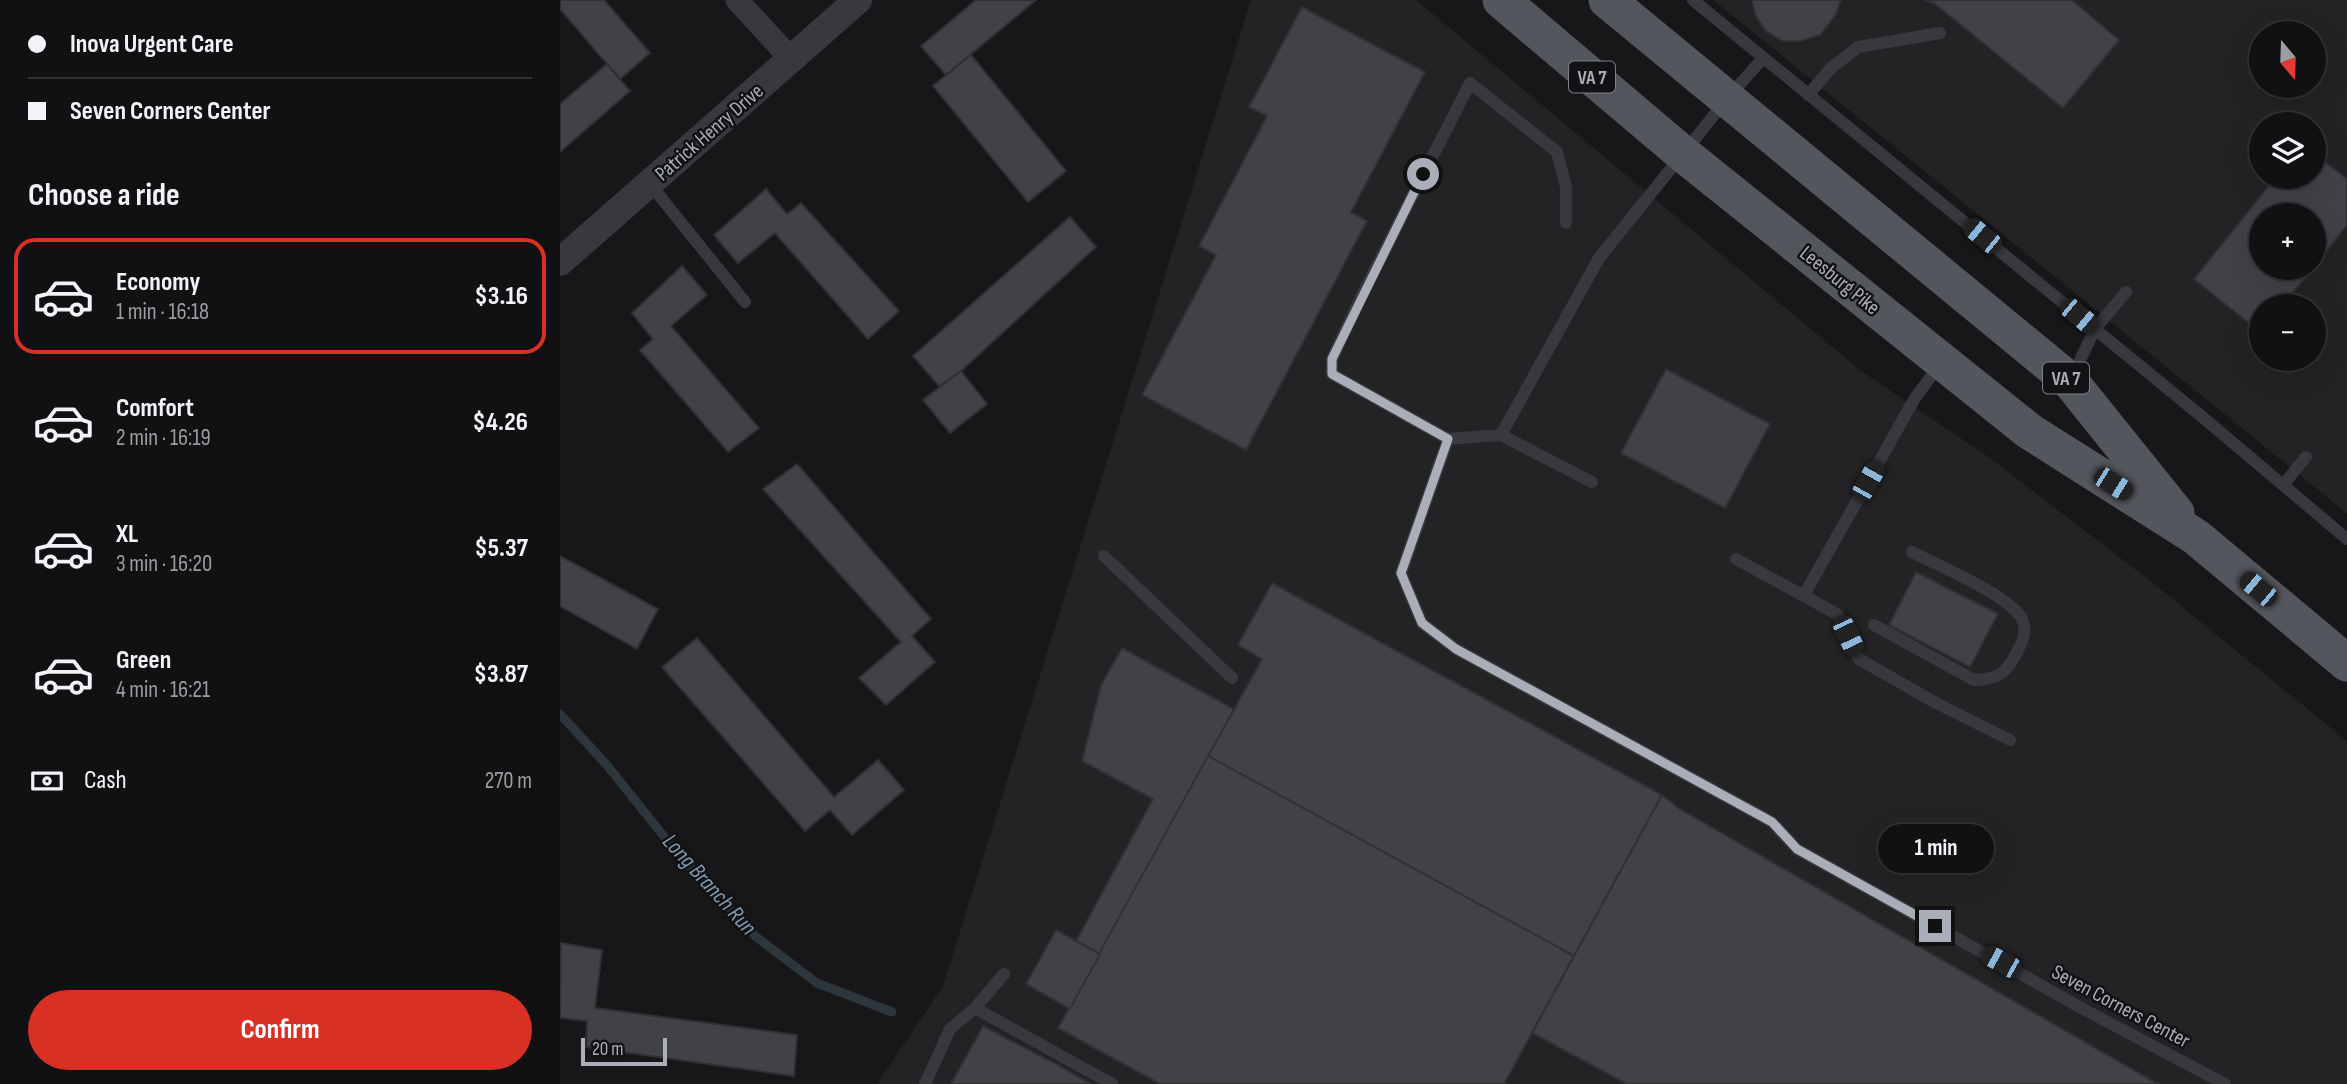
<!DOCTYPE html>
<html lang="en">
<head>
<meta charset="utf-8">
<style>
  body { margin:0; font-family:"Sofia Sans Condensed",sans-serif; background:#1a1a1c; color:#f1f3f6; height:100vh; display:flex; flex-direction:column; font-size:26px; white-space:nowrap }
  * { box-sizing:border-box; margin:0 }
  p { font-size:23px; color:#9c9da0 }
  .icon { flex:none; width:38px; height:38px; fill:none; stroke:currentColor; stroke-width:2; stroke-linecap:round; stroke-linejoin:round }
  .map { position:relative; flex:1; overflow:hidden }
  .side { display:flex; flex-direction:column; background:#111113; width:560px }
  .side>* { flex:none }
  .top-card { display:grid; align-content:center; height:154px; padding:0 28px; background:#111113 }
  .needle { width:46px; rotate:161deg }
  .tools { position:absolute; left:1689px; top:21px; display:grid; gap:14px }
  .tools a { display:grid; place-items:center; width:77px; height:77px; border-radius:50%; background:#111113; box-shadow:0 7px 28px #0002,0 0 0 2px #303133; font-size:35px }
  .scale { position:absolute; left:21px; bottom:18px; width:86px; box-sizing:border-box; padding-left:7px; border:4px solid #aaaeb9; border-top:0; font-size:19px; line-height:24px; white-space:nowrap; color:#aaaeb9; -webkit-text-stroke:5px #121214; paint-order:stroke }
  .end { position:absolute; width:32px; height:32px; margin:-16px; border:9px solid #aaaeb9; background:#111; box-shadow:0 0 0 4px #111 }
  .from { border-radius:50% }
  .bubble { position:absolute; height:49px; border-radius:24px; background:#111113; box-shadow:0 7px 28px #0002,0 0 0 2px #303133; font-size:23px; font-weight:700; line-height:49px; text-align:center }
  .car { position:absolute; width:21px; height:42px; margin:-21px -10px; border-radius:9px; box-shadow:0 0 5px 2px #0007; background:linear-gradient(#222 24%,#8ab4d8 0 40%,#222 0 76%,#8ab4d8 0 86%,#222 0) }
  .top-card b { display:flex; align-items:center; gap:24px; height:66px; font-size:26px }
  .top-card b+b { border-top:2px solid #303133 }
  .top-card i { width:18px; height:18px; background:#f1f3f6 }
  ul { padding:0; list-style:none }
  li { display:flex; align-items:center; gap:21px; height:116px; margin:0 14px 10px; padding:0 14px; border:4px solid transparent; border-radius:21px }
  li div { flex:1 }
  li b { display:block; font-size:26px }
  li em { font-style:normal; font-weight:700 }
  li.current { border-color:#d93025 }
  li>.icon { width:63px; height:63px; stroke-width:1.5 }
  h2 { padding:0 28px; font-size:32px; line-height:84px }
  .pay { display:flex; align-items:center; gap:18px; height:77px; padding:0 28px; font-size:26px }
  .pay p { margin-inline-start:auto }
  .button { display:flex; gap:14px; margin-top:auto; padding:14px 28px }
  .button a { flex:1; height:80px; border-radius:42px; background:#d93025; color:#fff; font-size:28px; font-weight:700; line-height:80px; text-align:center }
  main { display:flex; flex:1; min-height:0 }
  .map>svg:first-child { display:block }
</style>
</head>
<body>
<main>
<section class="side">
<div class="top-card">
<b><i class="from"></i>Inova Urgent Care</b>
<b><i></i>Seven Corners Center</b>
</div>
<h2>Choose a ride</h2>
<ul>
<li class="current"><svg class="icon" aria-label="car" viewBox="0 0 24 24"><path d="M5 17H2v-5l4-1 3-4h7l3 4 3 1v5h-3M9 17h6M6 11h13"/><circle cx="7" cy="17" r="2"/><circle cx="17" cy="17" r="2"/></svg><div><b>Economy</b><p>1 min · 16:18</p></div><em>$3.16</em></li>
<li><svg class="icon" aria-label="car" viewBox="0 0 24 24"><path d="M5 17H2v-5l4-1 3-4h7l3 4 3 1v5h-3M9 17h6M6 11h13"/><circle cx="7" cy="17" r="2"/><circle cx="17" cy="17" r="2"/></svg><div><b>Comfort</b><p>2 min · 16:19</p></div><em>$4.26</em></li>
<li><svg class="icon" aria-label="car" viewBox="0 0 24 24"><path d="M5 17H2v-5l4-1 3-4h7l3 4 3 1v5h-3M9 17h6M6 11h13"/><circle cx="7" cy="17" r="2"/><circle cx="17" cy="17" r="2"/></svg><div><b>XL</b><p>3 min · 16:20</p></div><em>$5.37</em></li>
<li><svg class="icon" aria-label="car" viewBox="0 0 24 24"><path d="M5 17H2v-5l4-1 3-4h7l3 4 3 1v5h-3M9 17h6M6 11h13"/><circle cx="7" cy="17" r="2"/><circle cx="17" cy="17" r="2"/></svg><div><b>Green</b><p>4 min · 16:21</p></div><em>$3.87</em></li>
</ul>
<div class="pay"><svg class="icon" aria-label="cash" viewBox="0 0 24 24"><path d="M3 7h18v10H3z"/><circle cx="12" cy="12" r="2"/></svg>Cash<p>270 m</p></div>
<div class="button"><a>Confirm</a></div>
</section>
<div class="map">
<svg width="1787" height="1084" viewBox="0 0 1787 1084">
  <rect width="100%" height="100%" fill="#171719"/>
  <g fill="#232326" fill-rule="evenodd">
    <polygon points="691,0 856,0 1300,370 1430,458 1593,583 1787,741 1787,1084 317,1084 383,986"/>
    <path d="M1153 0H1787V514L1762 493ZM1701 33H1754V86H1701ZM1701 124H1754V177H1701ZM1701 215H1754V268H1701ZM1701 306H1754V359H1701Z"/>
  </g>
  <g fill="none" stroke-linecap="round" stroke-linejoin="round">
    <polyline stroke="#2d363d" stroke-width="9" points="0,714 46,764 118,854 195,936 257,983 332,1012"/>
  </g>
  <g fill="#414246" stroke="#313135" stroke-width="2">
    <polygon points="0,0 44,0 90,53 60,79 0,9"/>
    <polygon points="416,0 476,0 386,75 361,46"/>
    <polygon points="1192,0 1281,0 1276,14 1260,35 1240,41 1223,41 1206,31 1196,16"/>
    <polygon points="1364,0 1512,0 1559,40 1503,108 1375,4"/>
    <polygon points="742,7 865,72 791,212 807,221 686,450 582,395 656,255 639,246 707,116 689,107"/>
    <polygon points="411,55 506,171 468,202 373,86"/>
    <polygon points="47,64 70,91 0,152 0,104"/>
    <polygon points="1754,153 1787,179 1787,225 1754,267 1754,215 1701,215 1701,268 1753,268 1722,306 1701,306 1701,333 1634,279 1716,177 1754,177"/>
    <polygon points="206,189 227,214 241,203 339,311 308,339 215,233 178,263 154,235"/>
    <polygon points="510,217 536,247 401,371 379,386 353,356"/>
    <polygon points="122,266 147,295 111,326 199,428 168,452 80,350 93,339 72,313"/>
    <polygon points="1106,369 1210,424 1165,508 1061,453"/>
    <polygon points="401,371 427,404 390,433 363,400"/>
    <polygon points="237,464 371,619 352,636 375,662 326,705 299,678 341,642 203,489"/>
    <polygon points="0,556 98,609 77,649 0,606"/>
    <polygon points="1356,572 1438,614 1410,667 1329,625"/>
    <polygon points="712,583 1102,795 1014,956 648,756 702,659 678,645"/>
    <polygon points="137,638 274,797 318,760 344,790 292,835 270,810 245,831 102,667"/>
    <polygon points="562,648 674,709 540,954 516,941 593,799 522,761 541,685"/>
    <polygon points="648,756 1014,956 944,1084 600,1084 498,1028"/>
    <polygon points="1102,795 1120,809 1598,1084 1067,1084 972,1033"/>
    <polygon points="496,930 540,954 510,1009 466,984"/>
    <polygon points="1,943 42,950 35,1008 237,1035 234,1076 26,1047 27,1021 0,1018"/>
    <polygon points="423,1026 492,1062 531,1084 391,1084"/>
  </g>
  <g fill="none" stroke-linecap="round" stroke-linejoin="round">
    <g stroke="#38393e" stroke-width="12">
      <polyline points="1133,0 1640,415 1787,539"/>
      <polyline points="1248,95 1271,68 1298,47 1380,33"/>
      <polyline points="90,184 185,302"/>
      <polyline points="1512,377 1535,329 1566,292"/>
      <polyline points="941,435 888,439 772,374 772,359 803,293 910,83 997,152 1006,187 1006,223"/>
      <polyline points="888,439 841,573 862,623 896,649 1212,822 1237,849 1527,1011 1665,1084"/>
      <polyline points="1032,482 941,435 1039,258 1167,99 1203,58"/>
      <polyline points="1723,485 1746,457"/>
      <polyline points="544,556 672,678"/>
      <polyline points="1176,559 1277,614 1299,659 1376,703 1450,740"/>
      <polyline points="1244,595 1355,398 1381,363"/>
      <path d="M1314 625 1414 680C1437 679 1445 675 1456 654 1462 643 1468 631 1462 619 1451 596 1377 565 1352 552"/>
      <polyline points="415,1008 552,1084"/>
      <polyline points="365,1084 390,1029 415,1008 444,974"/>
    </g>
    <polyline stroke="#38393e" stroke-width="23" points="177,0 231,59"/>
    <polyline stroke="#38393e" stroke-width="28" points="0,262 298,0"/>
    <g stroke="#54565d" stroke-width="37">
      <polyline points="941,0 1123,154 1469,431 1636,537 1787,663"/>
      <polyline points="1047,0 1510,381 1616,513"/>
    </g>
  </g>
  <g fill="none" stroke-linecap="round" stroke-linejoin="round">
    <polyline stroke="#aaaeb9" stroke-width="9" points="863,174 772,359 772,374 888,439 841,573 862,623 896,649 1212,822 1237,849 1375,926"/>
  </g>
  <g text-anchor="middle" stroke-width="5" stroke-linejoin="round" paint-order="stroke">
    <g fill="#121214" stroke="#7c7f88" stroke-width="2">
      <rect x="1009" y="61.5" width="46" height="31" rx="5"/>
      <rect x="1483" y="362.5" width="46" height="31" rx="5"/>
    </g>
    <g font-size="19" font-weight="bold" fill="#aaaeb9">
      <text x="1032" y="84">VA 7</text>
      <text x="1506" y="385">VA 7</text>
    </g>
    <g font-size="21" fill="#aaaeb9" stroke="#121214">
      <text transform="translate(149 132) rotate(-41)" y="7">Patrick Henry Drive</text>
      <text transform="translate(1280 280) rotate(39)" y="7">Leesburg Pike</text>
      <text transform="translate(1561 1006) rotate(28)" y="7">Seven Corners Center</text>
    </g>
    <g font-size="23" font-style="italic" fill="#829bb3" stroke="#121214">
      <text transform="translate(150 884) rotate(48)" y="8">Long Branch Run</text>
    </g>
  </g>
</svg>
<div class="tools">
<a><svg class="needle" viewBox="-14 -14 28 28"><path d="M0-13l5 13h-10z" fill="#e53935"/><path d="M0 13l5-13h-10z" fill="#9c9da0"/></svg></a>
<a><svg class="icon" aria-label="layers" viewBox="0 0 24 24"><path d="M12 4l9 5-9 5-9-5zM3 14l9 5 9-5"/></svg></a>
<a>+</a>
<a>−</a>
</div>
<div class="scale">20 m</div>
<i class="end from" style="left:863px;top:174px"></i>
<i class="end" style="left:1375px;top:926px"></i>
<div class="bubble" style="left:1318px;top:824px;width:116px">1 min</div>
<i class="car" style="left:1422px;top:236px;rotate:309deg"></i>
<i class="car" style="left:1519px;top:316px;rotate:130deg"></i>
<i class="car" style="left:1308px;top:481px;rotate:29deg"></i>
<i class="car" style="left:1553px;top:484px;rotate:122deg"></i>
<i class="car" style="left:1698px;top:589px;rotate:310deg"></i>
<i class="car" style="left:1288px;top:636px;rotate:155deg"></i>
<i class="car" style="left:1441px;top:962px;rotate:299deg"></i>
</div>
</main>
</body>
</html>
